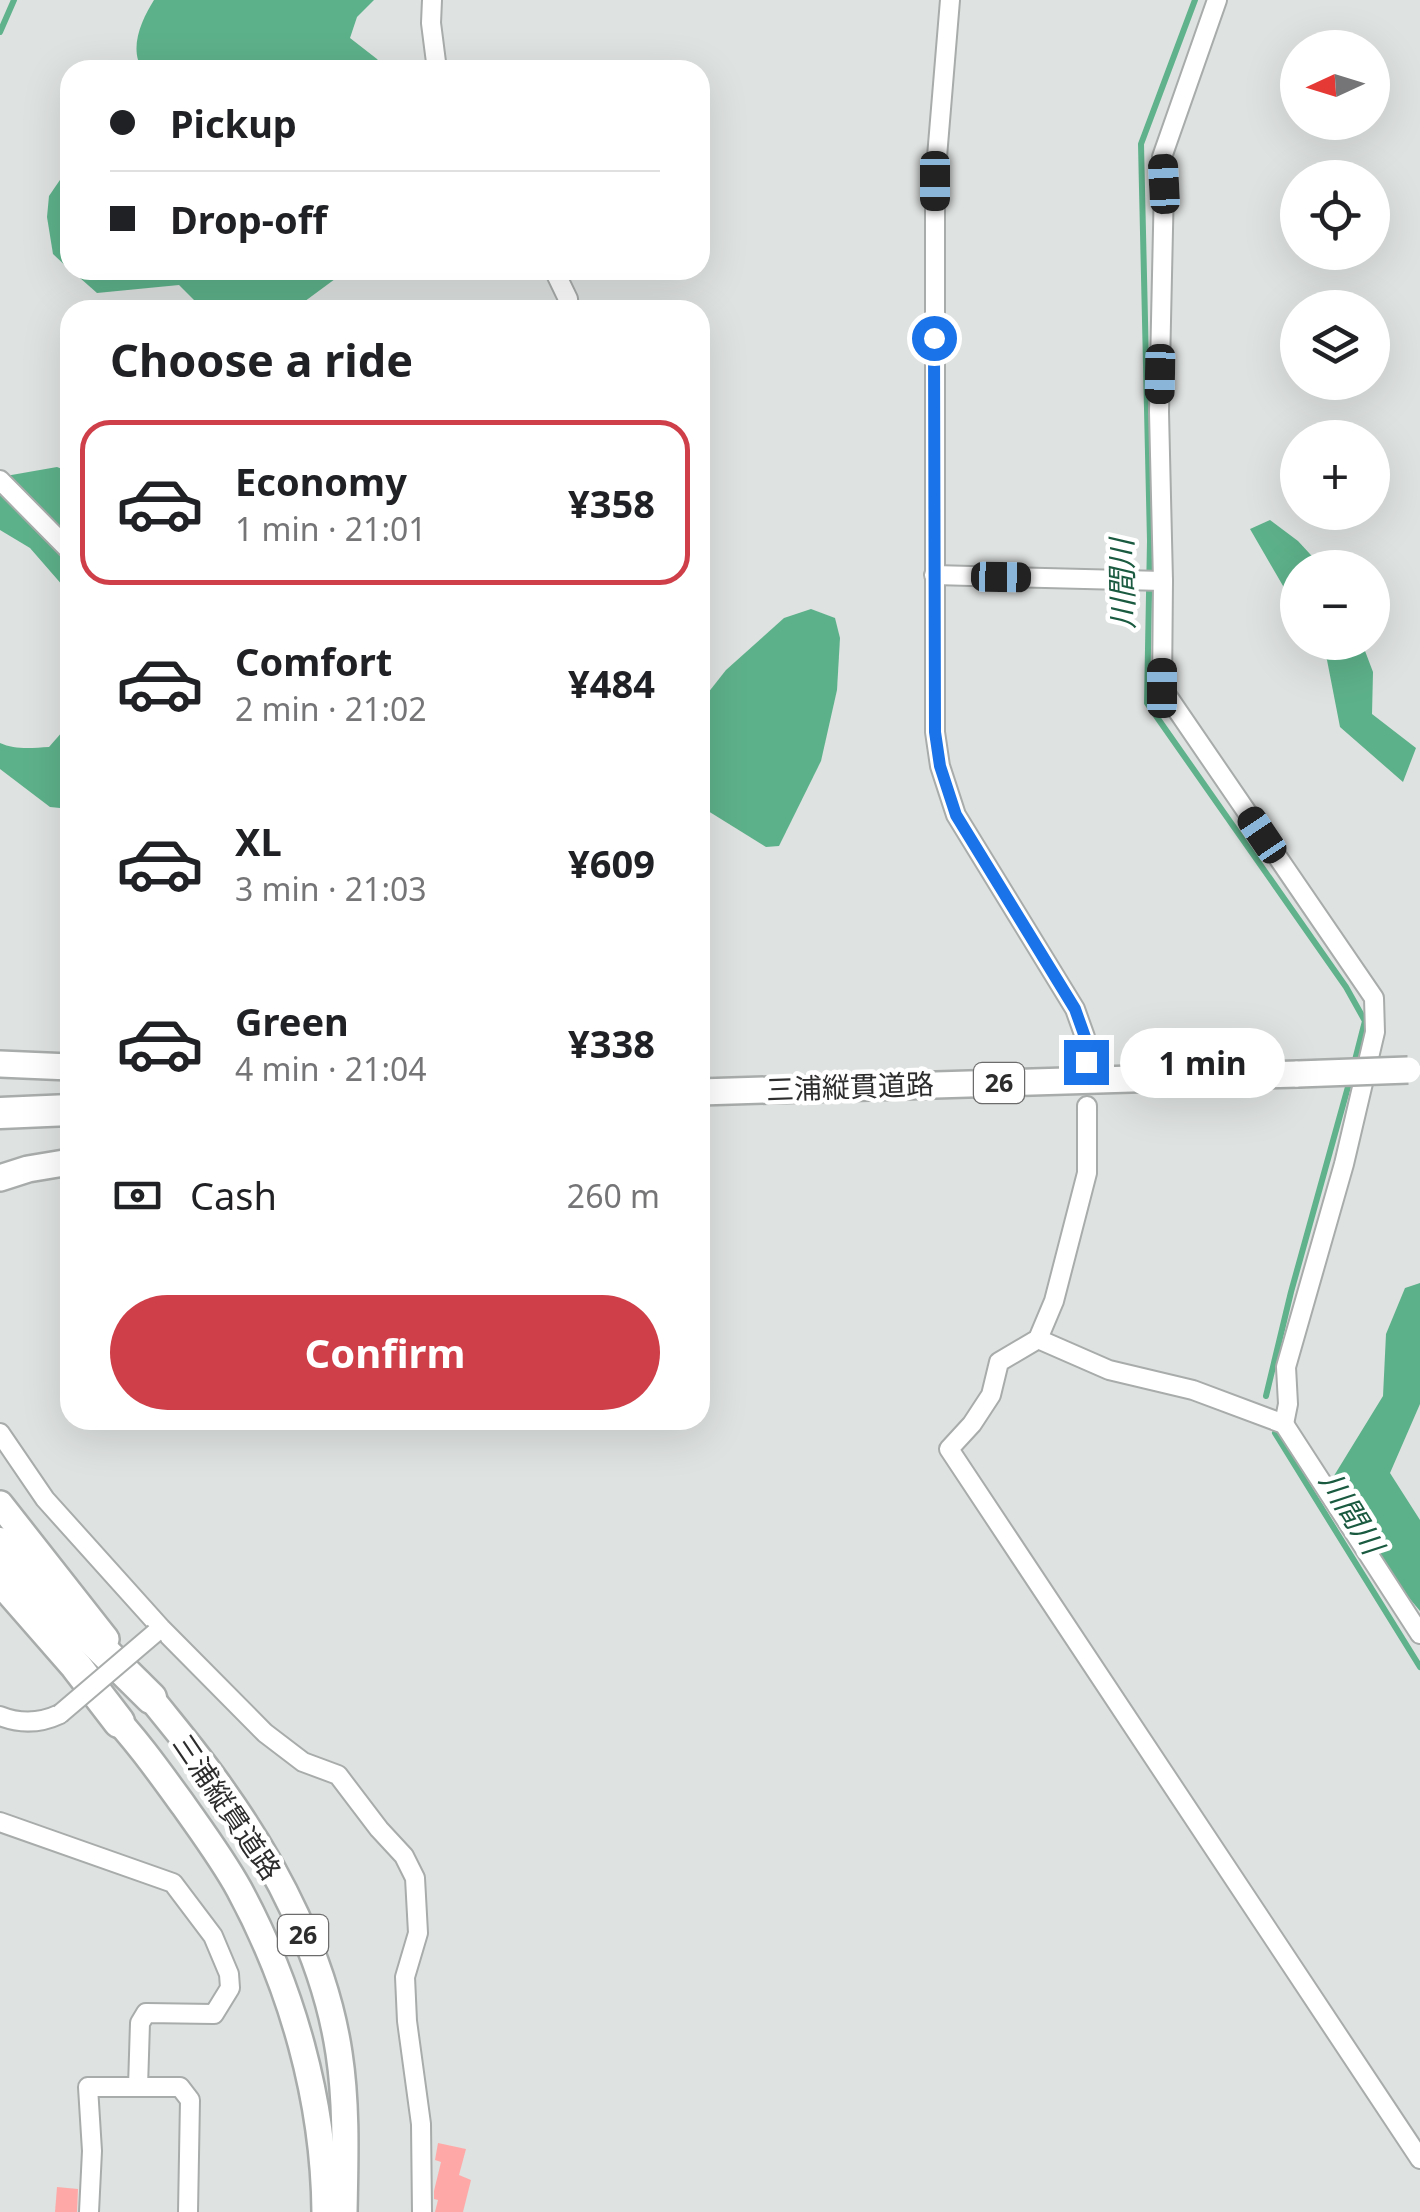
<!DOCTYPE html>
<html lang="en">
<head>
<meta charset="utf-8">
<style>
  body { margin:0; font-family:"Noto Sans","Noto Sans JP",sans-serif; background:#f6f6f6; color:#202124; height:100vh; display:flex; flex-direction:column; font-size:38px; white-space:nowrap }
  * { box-sizing:border-box; margin:0 }
  p { font-size:32px; color:#757577 }
  .icon { flex:none; width:55px; height:55px; fill:none; stroke:currentColor; stroke-width:2; stroke-linecap:round; stroke-linejoin:round }
  .map { position:relative; flex:1; overflow:hidden }
  .sheet { position:absolute; left:60px; top:300px; width:650px; height:1130px; display:flex; flex-direction:column; background:#fff; border-radius:30px; box-shadow:0 10px 40px #0002 }
  .sheet>* { flex:none }
  .hud { position:absolute; left:60px; top:60px; width:650px; height:220px; border-radius:30px; box-shadow:0 10px 40px #0002; display:grid; align-content:center; height:220px; padding:0 50px; background:#fff }
  .needle { width:65px; rotate:266deg }
  .tools { position:absolute; left:1280px; top:30px; display:grid; gap:20px }
  .tools a { display:grid; place-items:center; width:110px; height:110px; border-radius:50%; background:#fff; box-shadow:0 10px 40px #0002; font-size:50px }
  .end { position:absolute; width:45px; height:45px; margin:-22px; border:12px solid #1a73e8; background:#fff; box-shadow:0 0 0 5px #fff }
  .from { border-radius:50% }
  .bubble { position:absolute; height:70px; border-radius:35px; background:#fff; box-shadow:0 10px 40px #0002; font-size:32px; font-weight:700; line-height:70px; text-align:center }
  .car { position:absolute; width:30px; height:60px; margin:-30px -15px; border-radius:12px; box-shadow:0 0 8px 2px #0007; background:linear-gradient(#222 24%,#8ab4d8 0 40%,#222 0 76%,#8ab4d8 0 86%,#222 0) }
  .hud b { display:flex; align-items:center; gap:35px; height:95px; font-size:38px }
  .hud b+b { border-top:2px solid #e0e0e0 }
  .hud i { width:25px; height:25px; background:#202124 }
  ul { padding:0; list-style:none }
  li { display:flex; align-items:center; gap:30px; height:165px; margin:0 20px 15px; padding:0 30px; border:5px solid transparent; border-radius:30px }
  li div { flex:1 }
  li b { display:block; font-size:38px }
  li em { font-style:normal; font-weight:700 }
  li.current { border-color:#cf3f49 }
  li>.icon { width:90px; height:90px; stroke-width:1.5 }
  h2 { padding:0 50px; font-size:45px; line-height:120px }
  .pay { display:flex; align-items:center; gap:25px; height:110px; padding:0 50px; font-size:38px }
  .pay p { margin-inline-start:auto }
  .action { display:flex; gap:20px; margin-top:auto; padding:20px 50px }
  .action a { flex:1; height:115px; border-radius:60px; background:#cf3f49; color:#fff; font-size:40px; font-weight:700; line-height:115px; text-align:center }
  .map>svg:first-child { display:block }
</style>
</head>
<body>
<div class="map">
<svg width="1420" height="2212" viewBox="0 0 1420 2212">
  <rect width="100%" height="100%" fill="#dee2e0"/>
  <g fill="#5db18a">
    <path d="M154 0H374L357 17 350 38 377 59 386 70H143C128 49 142 19 154 0Z"/>
    <polygon points="70,173 70,270 53,254 47,217 49,196 64,174"/>
    <polygon points="71,270 342,270 335,279 293,310 204,310 179,285 97,293"/>
    <polygon points="57,467 70,472 70,594 30,548 0,530 0,477"/>
    <polygon points="1270,520 1298,541 1322,567 1298,568 1297,610 1250,529"/>
    <polygon points="811,609 835,618 840,638 837,690 821,761 779,846 766,847 700,806 700,703 726,670 784,618"/>
    <polygon points="1317,643 1362,643 1373,672 1372,714 1416,748 1403,782 1340,727 1327,660"/>
    <path d="M70 723V809L50 807 0 769V743C15 750 32 748 49 747Z"/>
    <polygon points="1420,1283 1420,1404 1390,1473 1420,1520 1420,1611 1360,1539 1332,1479 1383,1396 1386,1334 1405,1288"/>
  </g>
  <g fill="none" stroke-linecap="round" stroke-linejoin="round">
    <g stroke="#5fb28b" stroke-width="6">
      <polyline points="1195,0 1141,144 1150,541 1147,703 1346,987 1365,1021 1354,1064"/>
      <polyline points="0,32 14,0"/>
      <polyline points="1266,1396 1291,1292 1351,1076"/>
      <polyline points="1275,1433 1420,1667"/>
    </g>
  </g>
  <g fill="#fea9a7">
    <polygon points="438,2143 466,2149 459,2175 471,2180 463,2212 435,2212 438,2200 434,2199 434,2191 441,2162 435,2160"/>
    <polygon points="57,2187 78,2189 77,2212 55,2212"/>
  </g>
  <g fill="none" stroke-linecap="round" stroke-linejoin="round">
    <g stroke="#a8acaa" stroke-width="22">
      <g id="minor">
        <polyline points="432,0 431,23 437,70"/>
        <polyline points="950,0 935,181 935,732 940,766 956,815 1075,1009 1085,1037 1086,1062"/>
        <polyline points="1217,0 1162,157 1164,184 1159,412 1163,581 1162,688 1374,998 1375,1032 1344,1164 1286,1367 1288,1404 1284,1424"/>
        <polyline points="554,270 568,299 569,310"/>
        <polyline points="0,480 70,551"/>
        <polyline points="934,575 1163,581"/>
        <polyline points="1087,1106 1087,1173 1054,1301 1038,1339 999,1362 991,1395 972,1424 949,1449 1420,2159"/>
        <polyline points="1038,1339 1109,1370 1193,1390 1284,1424 1420,1634"/>
        <polyline points="0,1433 45,1499 161,1628 265,1733 303,1762 338,1775 379,1829 404,1856 415,1878 418,1933 405,1977 407,2021 421,2124 422,2212"/>
        <path d="M0 1716C20 1724 41 1723 60 1714"/>
        <polyline points="0,1822 173,1883 213,1936 229,1974 230,1988 214,2014 146,2013 140,2023 138,2087"/>
        <polyline points="89,2212 92,2151 88,2087 180,2087 190,2100 188,2212"/>
      </g>
    </g>
    <g stroke="#a8acaa" stroke-width="30">
      <g id="primary">
        <polyline points="0,1064 70,1067"/>
        <polyline points="700,1092 1298,1074"/>
        <polyline points="0,1178 28,1169 70,1162"/>
        <polyline points="0,1504 106,1639"/>
        <path d="M139 1683C167 1719 197 1753 223 1791 277 1867 325 1959 339 2053 347 2105 345 2159 344 2212"/>
        <path d="M108 1710C136 1739 160 1773 184 1806 203 1833 223 1860 239 1889 292 1987 324 2100 325 2212"/>
      </g>
    </g>
    <g stroke="#a8acaa" stroke-width="35">
      <g id="motorway">
        <polyline points="0,1113 70,1110"/>
        <polyline points="0,1543 65,1613 151,1698"/>
        <polyline points="0,1579 76,1666 119,1722"/>
      </g>
    </g>
    <use href="#minor" stroke="#fff" stroke-width="18"/>
    <use href="#primary" stroke="#fff" stroke-width="25"/>
    <use href="#motorway" stroke="#fff" stroke-width="30"/>
    <g stroke="#a8acaa" stroke-width="22" stroke-linecap="butt">
      <polyline id="minor-bridge" points="60,1714 155,1633"/>
    </g>
    <g stroke="#a8acaa" stroke-width="30" stroke-linecap="butt">
      <polyline id="primary-bridge" points="1298,1074 1408,1070"/>
    </g>
    <use href="#minor-bridge" stroke="#fff" stroke-width="18"/>
    <use href="#primary-bridge" stroke="#fff" stroke-width="25"/>
  </g>
  <g fill="none" stroke-linecap="round" stroke-linejoin="round">
    <polyline stroke="#1a73e8" stroke-width="12" points="934,338 935,732 940,766 956,815 1075,1009 1085,1037 1086,1062"/>
  </g>
  <g text-anchor="middle" stroke-width="9" stroke-linejoin="round" paint-order="stroke">
    <g fill="#fff" stroke="#6b6c6b" stroke-width="2.5">
      <rect x="974" y="1063" width="50" height="40" rx="8"/>
      <rect x="278" y="1915" width="50" height="40" rx="8"/>
    </g>
    <g font-size="25" font-weight="bold" fill="#2c2d2c">
      <text x="999" y="1092">26</text>
      <text x="303" y="1944">26</text>
    </g>
    <g font-size="28" fill="#2c2d2c" stroke="#fff">
      <text transform="translate(850 1087) rotate(-2)" y="10">三浦縦貫道路</text>
      <text transform="translate(227 1807) rotate(56)" y="10">三浦縦貫道路</text>
    </g>
    <g font-size="30" font-style="italic" fill="#1a5a40" stroke="#fff">
      <text transform="translate(1123 584) rotate(-91)" y="10">川間川</text>
      <text transform="translate(1351 1513) rotate(58)" y="10">川間川</text>
    </g>
  </g>
</svg>
<div class="tools">
<a><svg class="needle" viewBox="-14 -14 28 28"><path d="M0-13l5 13h-10z" fill="#e53935"/><path d="M0 13l5-13h-10z" fill="#757577"/></svg></a>
<a><svg class="icon" aria-label="locate" viewBox="0 0 24 24"><circle cx="12" cy="12" r="6"/><path d="M12 2v4M12 18v4M2 12h4M18 12h4"/></svg></a>
<a><svg class="icon" aria-label="layers" viewBox="0 0 24 24"><path d="M12 4l9 5-9 5-9-5zM3 14l9 5 9-5"/></svg></a>
<a>+</a>
<a>−</a>
</div>
<i class="end from" style="left:934px;top:338px"></i>
<i class="end" style="left:1086px;top:1062px"></i>
<div class="bubble" style="left:1120px;top:1028px;width:165px">1 min</div>
<i class="car" style="left:935px;top:181px;rotate:180deg"></i>
<i class="car" style="left:1164px;top:184px;rotate:357deg"></i>
<i class="car" style="left:1160px;top:374px;rotate:181deg"></i>
<i class="car" style="left:1001px;top:577px;rotate:91deg"></i>
<i class="car" style="left:1162px;top:688px;rotate:0deg"></i>
<i class="car" style="left:1262px;top:835px;rotate:326deg"></i>
<div class="hud">
<b><i class="from"></i>Pickup</b>
<b><i></i>Drop-off</b>
</div>
<section class="sheet">
<h2>Choose a ride</h2>
<ul>
<li class="current"><svg class="icon" aria-label="car" viewBox="0 0 24 24"><path d="M5 17H2v-5l4-1 3-4h7l3 4 3 1v5h-3M9 17h6M6 11h13"/><circle cx="7" cy="17" r="2"/><circle cx="17" cy="17" r="2"/></svg><div><b>Economy</b><p>1 min · 21:01</p></div><em>¥358</em></li>
<li><svg class="icon" aria-label="car" viewBox="0 0 24 24"><path d="M5 17H2v-5l4-1 3-4h7l3 4 3 1v5h-3M9 17h6M6 11h13"/><circle cx="7" cy="17" r="2"/><circle cx="17" cy="17" r="2"/></svg><div><b>Comfort</b><p>2 min · 21:02</p></div><em>¥484</em></li>
<li><svg class="icon" aria-label="car" viewBox="0 0 24 24"><path d="M5 17H2v-5l4-1 3-4h7l3 4 3 1v5h-3M9 17h6M6 11h13"/><circle cx="7" cy="17" r="2"/><circle cx="17" cy="17" r="2"/></svg><div><b>XL</b><p>3 min · 21:03</p></div><em>¥609</em></li>
<li><svg class="icon" aria-label="car" viewBox="0 0 24 24"><path d="M5 17H2v-5l4-1 3-4h7l3 4 3 1v5h-3M9 17h6M6 11h13"/><circle cx="7" cy="17" r="2"/><circle cx="17" cy="17" r="2"/></svg><div><b>Green</b><p>4 min · 21:04</p></div><em>¥338</em></li>
</ul>
<div class="pay"><svg class="icon" aria-label="cash" viewBox="0 0 24 24"><path d="M3 7h18v10H3z"/><circle cx="12" cy="12" r="2"/></svg>Cash<p>260 m</p></div>
<div class="action"><a>Confirm</a></div>
</section>
</div>
</body>
</html>
